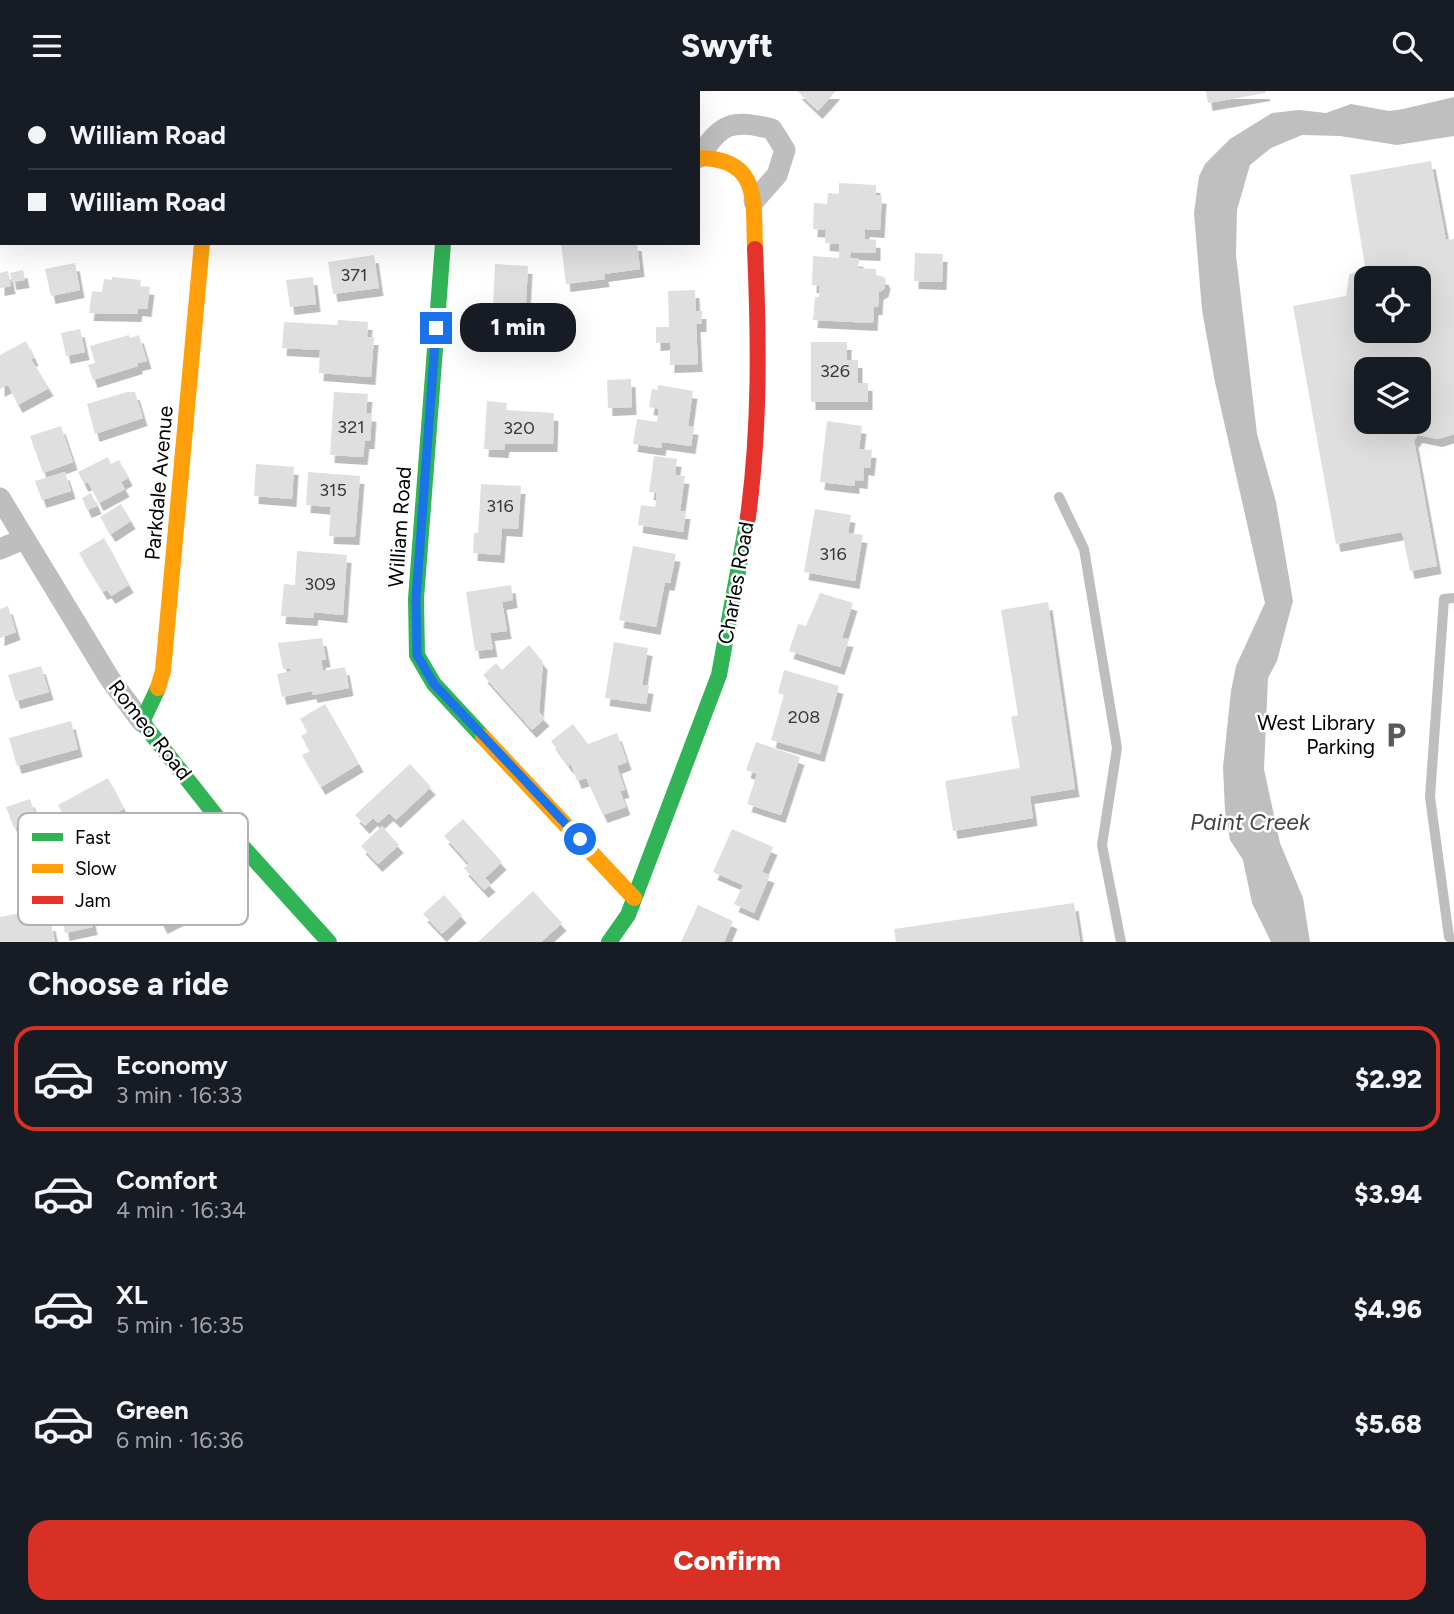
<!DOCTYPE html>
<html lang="en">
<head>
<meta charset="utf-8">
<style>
  body { margin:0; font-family:Figtree,sans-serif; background:#20242c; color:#f1f3f6; height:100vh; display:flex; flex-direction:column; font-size:26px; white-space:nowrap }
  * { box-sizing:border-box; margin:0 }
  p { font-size:23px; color:#9ea1a6 }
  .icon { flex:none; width:38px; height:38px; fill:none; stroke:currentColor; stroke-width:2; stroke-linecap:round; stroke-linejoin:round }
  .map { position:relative; height:851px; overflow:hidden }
  .panel { display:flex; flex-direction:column; background:#171b24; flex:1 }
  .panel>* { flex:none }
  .guide { position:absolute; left:0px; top:0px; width:700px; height:154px; box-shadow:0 7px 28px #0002; display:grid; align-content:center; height:154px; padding:0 28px; background:#171b24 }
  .tools { position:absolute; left:1354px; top:175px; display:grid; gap:14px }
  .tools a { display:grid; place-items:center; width:77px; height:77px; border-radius:14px; background:#171b24; box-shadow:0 7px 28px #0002; font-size:35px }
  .end { position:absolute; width:32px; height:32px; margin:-16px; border:9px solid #1a73e8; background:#fff; box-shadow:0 0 0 4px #fff }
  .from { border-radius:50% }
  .bubble { position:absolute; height:49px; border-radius:21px; background:#171b24; box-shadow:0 7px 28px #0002; font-size:23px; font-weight:800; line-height:49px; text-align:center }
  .guide b { display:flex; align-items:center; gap:24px; height:66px; font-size:26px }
  .guide b+b { border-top:2px solid #363941 }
  .guide i { width:18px; height:18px; background:#f1f3f6 }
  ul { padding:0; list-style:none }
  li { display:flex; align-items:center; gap:21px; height:105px; margin:0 14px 10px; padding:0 14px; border:4px solid transparent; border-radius:21px }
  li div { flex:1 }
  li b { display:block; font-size:26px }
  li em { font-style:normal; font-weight:800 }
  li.selected { border-color:#d93025 }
  li>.icon { width:63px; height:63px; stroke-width:1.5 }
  h2 { padding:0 28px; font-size:32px; line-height:84px }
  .cta { display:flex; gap:14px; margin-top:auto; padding:14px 28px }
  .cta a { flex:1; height:80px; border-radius:21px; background:#d93025; color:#fff; font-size:28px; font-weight:800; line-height:80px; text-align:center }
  header { display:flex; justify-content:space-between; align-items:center; height:91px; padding:0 28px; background:#171b24; font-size:32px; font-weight:800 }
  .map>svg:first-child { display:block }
</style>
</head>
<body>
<header><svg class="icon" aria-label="menu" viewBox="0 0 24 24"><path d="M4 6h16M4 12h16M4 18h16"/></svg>Swyft<svg class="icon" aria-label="search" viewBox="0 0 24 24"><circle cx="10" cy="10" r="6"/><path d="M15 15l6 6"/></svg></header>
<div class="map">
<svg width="1454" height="851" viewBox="0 0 1454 851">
  <defs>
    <filter id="shadow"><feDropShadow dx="4.5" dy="8" stdDeviation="0" flood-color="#0004"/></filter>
  </defs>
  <rect width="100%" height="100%" fill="#fff"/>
  <polygon fill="#bfbfbf" points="1454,6 1454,45 1397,54 1340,45 1302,44 1271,57 1250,74 1237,119 1236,164 1257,343 1276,411 1293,510 1277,570 1268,587 1264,678 1280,752 1303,807 1310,851 1271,851 1252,812 1243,769 1230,749 1225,720 1223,676 1231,600 1236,575 1265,512 1215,291 1202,219 1194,122 1199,85 1205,73 1230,48 1272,22 1299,19 1326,22 1351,13 1389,20 1403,18"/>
  <g fill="#dfdfdf" fill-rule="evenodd" filter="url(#shadow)">
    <polygon points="797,0 836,0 818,20"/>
    <polygon points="1206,0 1265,0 1266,2 1208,12"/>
    <path d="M1431 70 1446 149 1454 148V343L1438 348 1418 344 1414 349 1437 475 1410 480 1402 441 1336 453 1293 215 1346 205 1349 184 1365 175 1350 84ZM1367 187H1419V240H1367ZM1367 278H1419V331H1367Z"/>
    <polygon points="839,92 876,94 876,104 882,105 880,139 865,138 865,148 876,149 876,162 851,161 850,167 859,168 858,177 876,178 876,184 884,186 886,190 884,198 879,201 878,216 874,216 873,232 813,229 815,206 819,206 820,195 812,194 813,165 839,167 839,153 825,152 826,139 813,138 814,112 827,113 828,102 839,103"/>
    <polygon points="561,152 637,152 640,178 604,183 605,188 566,193"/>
    <polygon points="915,162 943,163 942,191 914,190"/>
    <polygon points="374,164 379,197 333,203 328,171"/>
    <polygon points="75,172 80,199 51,205 45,178"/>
    <polygon points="495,173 528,175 526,212 544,213 542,242 492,239"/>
    <polygon points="23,179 25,189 12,191 10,182"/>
    <polygon points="8,180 11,195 0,197 0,182"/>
    <polygon points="112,186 141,189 140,195 150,196 147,218 138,217 137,223 89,222 92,200 102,201 104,188 112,189"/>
    <polygon points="313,186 316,213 290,216 286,189"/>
    <polygon points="695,199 696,220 702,220 702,233 696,233 698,273 670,274 670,251 656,252 656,236 669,236 668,200"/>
    <polygon points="338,229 368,231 367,246 374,246 371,286 319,282 320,259 282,257 284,231 337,234"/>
    <polygon points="80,238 85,261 66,265 61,242"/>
    <polygon points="129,244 130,247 139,244 147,270 138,272 138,275 93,289 88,274 95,272 90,255"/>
    <polygon points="26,250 34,267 31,268 49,297 18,314 8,294 0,298 0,264"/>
    <polygon points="811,251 847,251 847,269 858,269 858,292 868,292 868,311 811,311"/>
    <polygon points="631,288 632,316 608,317 607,289"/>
    <polygon points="658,294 693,300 688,335 694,336 691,355 662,351 661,357 633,353 637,328 657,331 659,318 649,316 652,298 658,299"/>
    <polygon points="127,301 135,301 143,327 95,343 87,313"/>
    <polygon points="334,301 368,303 366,322 372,323 370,350 365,350 363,366 330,364"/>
    <polygon points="487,310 507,312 506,319 554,322 553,353 505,353 504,359 484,358"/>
    <polygon points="827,330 862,335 859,358 872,359 870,377 864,376 863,390 855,389 855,395 820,391"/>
    <polygon points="61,335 73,371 43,382 30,345"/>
    <polygon points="654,365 677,368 675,384 685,385 680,420 686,420 683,441 638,434 641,414 655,416 657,402 649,401"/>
    <polygon points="108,366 111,373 119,369 128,387 121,391 125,398 99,412 88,391 84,393 78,381"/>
    <polygon points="256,373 294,376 292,408 254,405"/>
    <polygon points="65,381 71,400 42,409 35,390"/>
    <polygon points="308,381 360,385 355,446 329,445 331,416 306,414"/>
    <polygon points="481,393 521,395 518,438 502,437 500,464 473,462 474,442 478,442"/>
    <polygon points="91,402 97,415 87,419 82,407"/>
    <polygon points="121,413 131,430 111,443 100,426"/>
    <polygon points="815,418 851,424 848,442 863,444 855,490 804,481"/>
    <polygon points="104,447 129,494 111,505 107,499 103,501 79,462"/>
    <polygon points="633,455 676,463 670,492 665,491 656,536 619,529"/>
    <polygon points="297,460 347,464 343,524 314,521 313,527 281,525 284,493 295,494"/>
    <polygon points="511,494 513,509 502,511 507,540 490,542 493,558 475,560 466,501"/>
    <polygon points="820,502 853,512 842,547 849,548 840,576 789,560 798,533 806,535"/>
    <polygon points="1048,511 1075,698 1030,705 1033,727 953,740 945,690 1020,677 1011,626 1018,624 1001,519"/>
    <polygon points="8,515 16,541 0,547 0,518"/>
    <polygon points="322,547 326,568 321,569 323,580 345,576 349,597 313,604 312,600 282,606 277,583 291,580 290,577 283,578 278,552"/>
    <polygon points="614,551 648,557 642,594 649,595 646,613 605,607"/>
    <polygon points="529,554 543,571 539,621 545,627 532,639 483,584 496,572 502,579"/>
    <polygon points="41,575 49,601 16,610 8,584"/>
    <polygon points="784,579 839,595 820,663 771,649 784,604 778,602"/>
    <polygon points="325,613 359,673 321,696 302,664 310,660 301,645 308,641 300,628"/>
    <polygon points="71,630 78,658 17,675 9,647"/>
    <polygon points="573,633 588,653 617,642 627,671 617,675 625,699 620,700 626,716 603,724 586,687 577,690 571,673 569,675 551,650"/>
    <polygon points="756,651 800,666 781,724 747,713 757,683 746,679"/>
    <polygon points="410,673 431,696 396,729 389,722 378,732 373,727 365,735 355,724"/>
    <polygon points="108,687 124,718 74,744 58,714"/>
    <polygon points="30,708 37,728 14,737 6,716"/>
    <polygon points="463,728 502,771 485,787 491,793 484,799 464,777 469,773 444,745"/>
    <polygon points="382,735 399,754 378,773 361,755"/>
    <polygon points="732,738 773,756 762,781 770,784 754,822 734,813 743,794 713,781"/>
    <polygon points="189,792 201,816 163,835 151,811"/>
    <polygon points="533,800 562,832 541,851 478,851"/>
    <polygon points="444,804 462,824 442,843 423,823"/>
    <polygon points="87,805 93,836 65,842 59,810"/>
    <polygon points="1074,812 1080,851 896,851 894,838"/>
    <polygon points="698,814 733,830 724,851 681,851"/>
    <polygon points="42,818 44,833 51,832 55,851 0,851 0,826"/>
  </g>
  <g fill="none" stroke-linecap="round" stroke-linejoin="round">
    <g stroke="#bebebe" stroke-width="10">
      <polyline points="1059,406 1084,458 1117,657 1102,754 1121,851"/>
      <polyline points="1454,507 1444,508 1430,706 1449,846 1454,848"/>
    </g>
    <g stroke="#bebebe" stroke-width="21">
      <path d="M698 67C722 32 730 28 772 38L785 59 777 84 754 110"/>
      <polyline points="0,407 110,588 142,631"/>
      <polyline points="0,458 24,448"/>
    </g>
    <g stroke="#30b455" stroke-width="16">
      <polyline points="217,0 217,2"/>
      <polyline points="443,152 416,508 417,564 434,593 483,646"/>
      <polyline points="158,597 142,631 224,735 329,851"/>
      <polyline points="609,851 628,824 719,584 748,426"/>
    </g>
    <g stroke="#ff9f0a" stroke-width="16">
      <path d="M698 67C761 67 753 110 755 158"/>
      <polyline points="158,597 163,580 202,152"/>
      <polyline points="483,646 634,807"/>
    </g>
    <path stroke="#e5322d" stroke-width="16" d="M748 426C760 336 759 248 755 158"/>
  </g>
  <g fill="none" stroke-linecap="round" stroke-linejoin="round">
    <polyline stroke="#1a73e8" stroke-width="9" points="436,237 416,508 417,564 434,593 580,748"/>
  </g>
  <defs>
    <g id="parking-bare" transform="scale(2.1)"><path d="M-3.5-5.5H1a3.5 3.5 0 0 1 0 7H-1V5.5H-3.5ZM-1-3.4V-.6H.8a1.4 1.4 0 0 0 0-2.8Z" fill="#595959" stroke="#fff" stroke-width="2.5" paint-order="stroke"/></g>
  </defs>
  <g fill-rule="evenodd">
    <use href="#parking-bare" x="1396" y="644"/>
  </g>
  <g text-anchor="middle" stroke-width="5" stroke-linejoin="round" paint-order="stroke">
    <g font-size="18" fill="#383838">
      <text x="354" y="190">371</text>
      <text x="835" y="286">326</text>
      <text x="351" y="342">321</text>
      <text x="519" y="343">320</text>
      <text x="333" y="405">315</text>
      <text x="500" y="421">316</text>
      <text x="833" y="469">316</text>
      <text x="320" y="499">309</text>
      <text x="804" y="632">208</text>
    </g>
    <g font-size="21" fill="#000" stroke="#fff">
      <text transform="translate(159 392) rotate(-85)" y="7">Parkdale Avenue</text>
      <text transform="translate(400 436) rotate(-86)" y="7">William Road</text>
      <text transform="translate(736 492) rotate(-80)" y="7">Charles Road</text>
      <text transform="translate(150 639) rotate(52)" y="7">Romeo Road</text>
    </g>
    <g font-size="21" fill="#000" stroke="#fff" text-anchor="end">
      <text x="1375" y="639">West Library<tspan x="1375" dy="24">Parking</tspan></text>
    </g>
    <g font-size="23" font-style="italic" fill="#444" stroke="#fff">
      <text x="1250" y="739">Paint Creek</text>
    </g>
  </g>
  <rect x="18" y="722" width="230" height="112" rx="10" fill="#fff" stroke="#b2b2b2" stroke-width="2"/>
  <rect x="32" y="742" width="31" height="8" fill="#30b455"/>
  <rect x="32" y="773" width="31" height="9" fill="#ff9f0a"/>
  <rect x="32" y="805" width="31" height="8" fill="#e5322d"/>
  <g font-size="19" fill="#000">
    <text x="75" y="753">Fast</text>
    <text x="75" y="784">Slow</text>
    <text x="75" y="816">Jam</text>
  </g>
</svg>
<div class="tools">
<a><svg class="icon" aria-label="locate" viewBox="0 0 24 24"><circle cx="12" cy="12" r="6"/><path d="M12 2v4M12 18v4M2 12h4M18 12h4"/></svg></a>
<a><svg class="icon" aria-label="layers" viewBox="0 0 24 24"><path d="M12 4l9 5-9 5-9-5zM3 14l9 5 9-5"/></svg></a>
</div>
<i class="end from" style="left:580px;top:748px"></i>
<i class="end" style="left:436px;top:237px"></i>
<div class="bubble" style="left:460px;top:212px;width:116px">1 min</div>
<div class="guide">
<b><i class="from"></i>William Road</b>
<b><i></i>William Road</b>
</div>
</div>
<section class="panel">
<h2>Choose a ride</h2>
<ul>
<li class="selected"><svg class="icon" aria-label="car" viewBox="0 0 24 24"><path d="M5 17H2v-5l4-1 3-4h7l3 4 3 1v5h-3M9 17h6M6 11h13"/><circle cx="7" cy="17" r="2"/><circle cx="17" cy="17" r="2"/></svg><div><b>Economy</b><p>3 min · 16:33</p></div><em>$2.92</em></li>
<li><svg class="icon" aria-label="car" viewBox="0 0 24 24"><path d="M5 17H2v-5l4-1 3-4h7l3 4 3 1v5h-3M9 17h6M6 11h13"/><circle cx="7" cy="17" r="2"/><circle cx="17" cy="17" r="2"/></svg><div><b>Comfort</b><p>4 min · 16:34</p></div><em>$3.94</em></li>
<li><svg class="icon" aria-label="car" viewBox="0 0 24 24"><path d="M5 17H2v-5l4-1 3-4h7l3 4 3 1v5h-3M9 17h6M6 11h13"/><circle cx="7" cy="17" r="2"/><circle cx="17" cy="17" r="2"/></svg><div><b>XL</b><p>5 min · 16:35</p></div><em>$4.96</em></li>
<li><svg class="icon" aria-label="car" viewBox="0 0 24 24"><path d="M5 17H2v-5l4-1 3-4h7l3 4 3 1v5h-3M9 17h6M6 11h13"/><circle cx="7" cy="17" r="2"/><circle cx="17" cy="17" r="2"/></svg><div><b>Green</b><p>6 min · 16:36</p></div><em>$5.68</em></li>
</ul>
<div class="cta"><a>Confirm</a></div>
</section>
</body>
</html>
